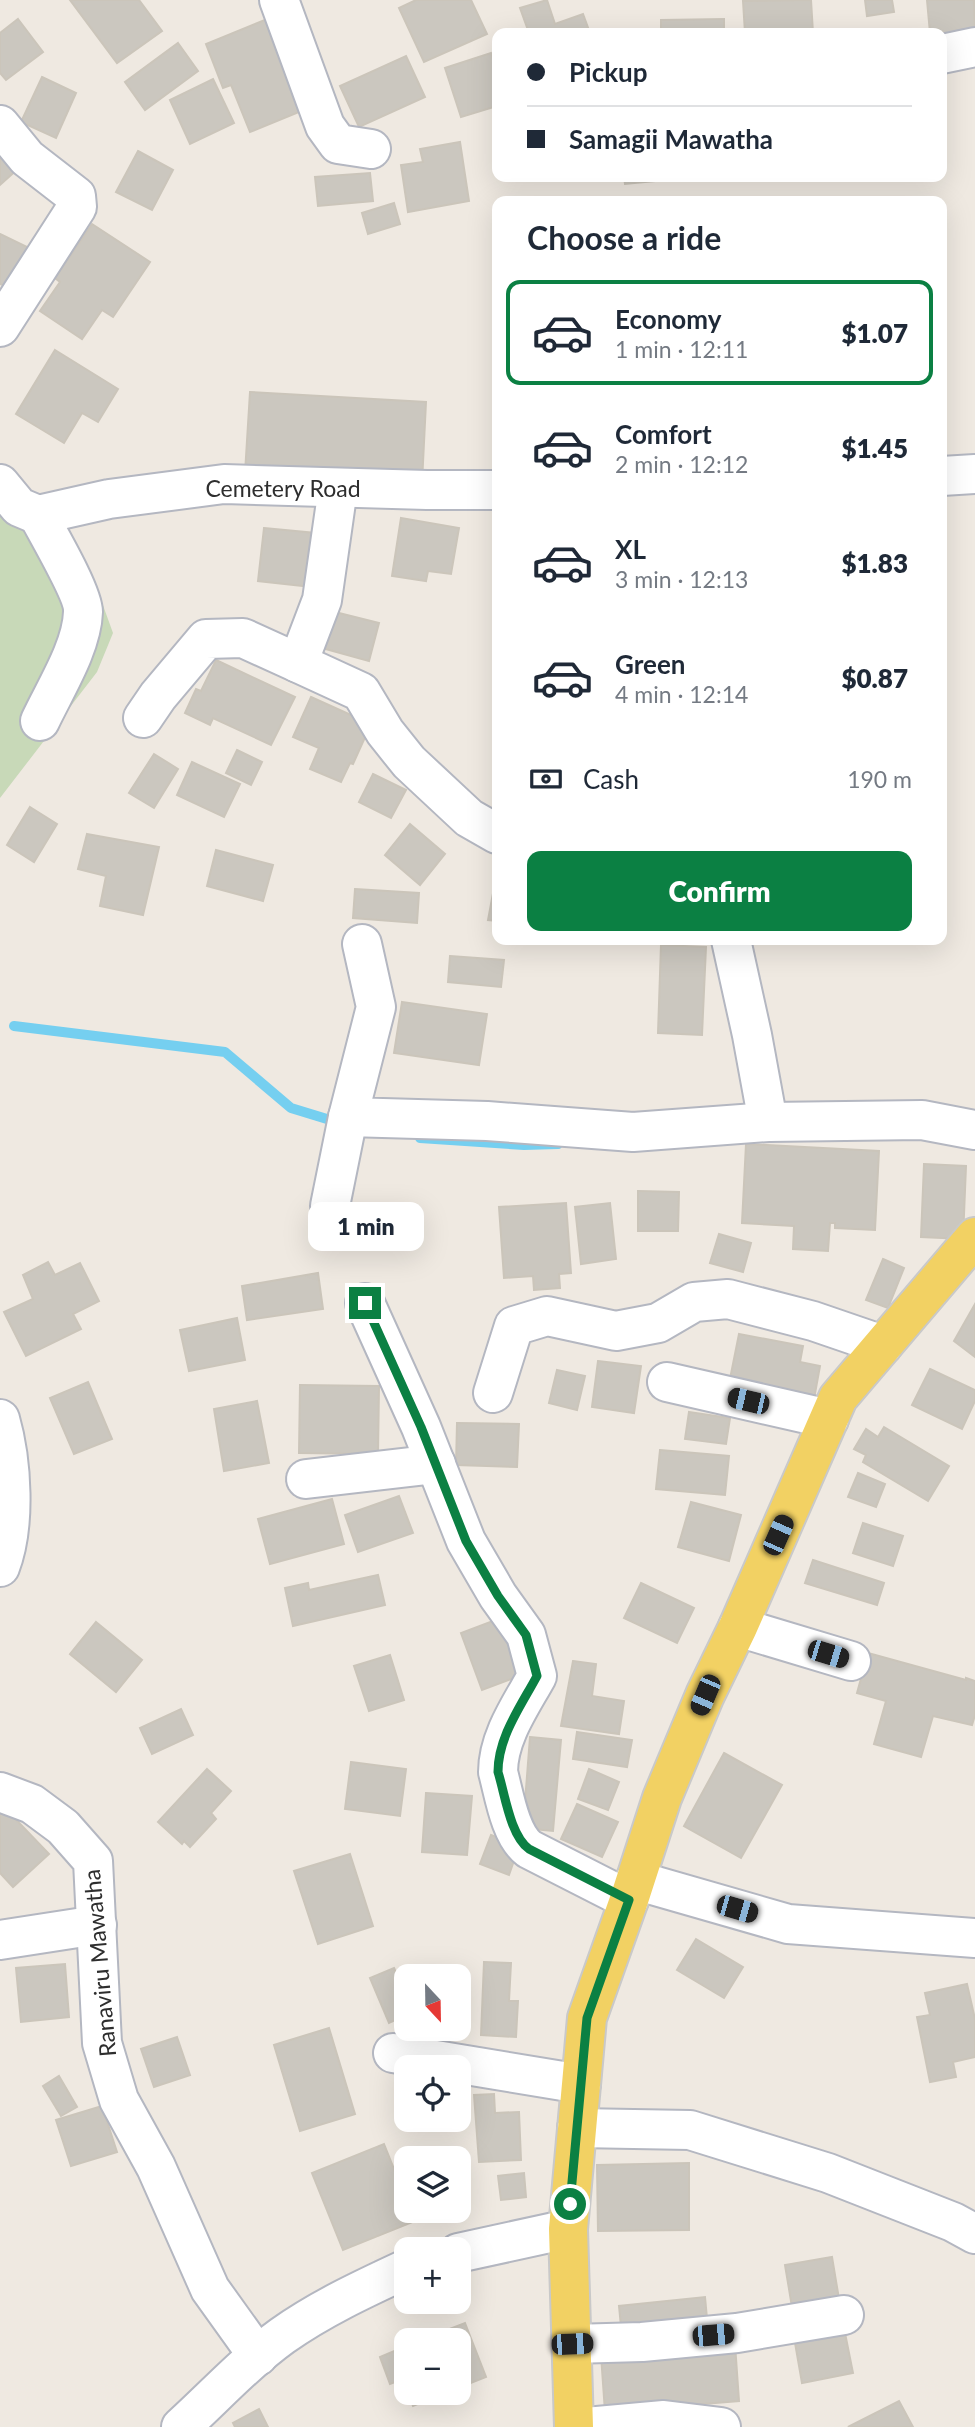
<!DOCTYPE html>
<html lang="en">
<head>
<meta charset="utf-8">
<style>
  body { margin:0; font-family:Lato,sans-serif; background:#f2f2f3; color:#1f2937; height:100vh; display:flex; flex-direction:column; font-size:26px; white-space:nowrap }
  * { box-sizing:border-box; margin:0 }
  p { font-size:23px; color:#747a83 }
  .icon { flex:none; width:38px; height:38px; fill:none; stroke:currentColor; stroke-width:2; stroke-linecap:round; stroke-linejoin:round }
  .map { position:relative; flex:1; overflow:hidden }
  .sheet { position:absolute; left:492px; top:196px; width:455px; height:749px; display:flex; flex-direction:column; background:#fff; border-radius:14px; box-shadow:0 7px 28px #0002 }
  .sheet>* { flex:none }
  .top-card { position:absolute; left:492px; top:28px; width:455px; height:154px; border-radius:14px; box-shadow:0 7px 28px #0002; display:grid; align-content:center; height:154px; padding:0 35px; background:#fff }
  .needle { width:46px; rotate:158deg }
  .tools { position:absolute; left:394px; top:1964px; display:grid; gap:14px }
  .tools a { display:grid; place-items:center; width:77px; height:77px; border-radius:14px; background:#fff; box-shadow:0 7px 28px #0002; font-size:35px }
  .end { position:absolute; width:32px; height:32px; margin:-16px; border:9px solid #0b8043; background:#fff; box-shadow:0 0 0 4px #fff }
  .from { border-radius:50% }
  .bubble { position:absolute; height:49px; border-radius:14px; background:#fff; box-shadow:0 7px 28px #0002; font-size:23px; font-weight:800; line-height:49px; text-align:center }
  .car { position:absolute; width:21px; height:42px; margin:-21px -10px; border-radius:9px; box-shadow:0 0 5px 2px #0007; background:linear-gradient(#222 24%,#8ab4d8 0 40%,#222 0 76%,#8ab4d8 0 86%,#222 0) }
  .top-card b { display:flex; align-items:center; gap:24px; height:66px; font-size:26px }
  .top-card b+b { border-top:2px solid #e0e1e3 }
  .top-card i { width:18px; height:18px; background:#1f2937 }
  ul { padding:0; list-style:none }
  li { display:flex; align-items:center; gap:21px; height:105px; margin:0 14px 10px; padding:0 21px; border:4px solid transparent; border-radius:14px }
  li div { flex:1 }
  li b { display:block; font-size:26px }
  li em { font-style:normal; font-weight:800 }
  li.selected { border-color:#0b8043 }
  li>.icon { width:63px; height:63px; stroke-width:1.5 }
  h2 { padding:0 35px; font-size:32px; line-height:84px }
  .pay { display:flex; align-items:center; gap:18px; height:77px; padding:0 35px; font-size:26px }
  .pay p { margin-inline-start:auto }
  .action { display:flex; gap:14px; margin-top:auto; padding:14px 35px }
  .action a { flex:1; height:80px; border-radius:14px; background:#0b8043; color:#fff; font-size:28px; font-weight:800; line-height:80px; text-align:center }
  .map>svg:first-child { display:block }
</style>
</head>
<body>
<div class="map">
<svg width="975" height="2427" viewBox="0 0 975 2427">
  <rect width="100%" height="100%" fill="#efe9e1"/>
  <polygon fill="#c8d9b8" points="0,499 52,561 96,586 113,633 97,672 0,798"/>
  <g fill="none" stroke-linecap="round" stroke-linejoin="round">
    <g stroke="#75cff0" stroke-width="10">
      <polyline points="14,1026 225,1052 291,1108 340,1123"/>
      <polyline points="420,1138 524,1145 558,1144"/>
    </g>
  </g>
  <g fill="#cbc7bf" stroke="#cbc5ba" stroke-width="2">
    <polygon points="70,0 139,0 162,31 117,63"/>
    <polygon points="416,0 471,0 487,34 424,62 399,8"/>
    <polygon points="547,0 555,24 583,14 590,33 529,33 520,8"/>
    <polygon points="811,0 813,33 745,33 743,1"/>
    <polygon points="865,0 892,0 894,12 867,16"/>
    <polygon points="927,0 974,0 975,33 942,36 942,33 930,33"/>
    <polygon points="277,15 304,110 250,132 231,85 223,88 206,44"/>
    <polygon points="18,19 43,52 6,80 0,73 0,33"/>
    <polygon points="724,19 724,33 661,33 661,20"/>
    <polygon points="178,43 198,71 145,110 125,82"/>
    <polygon points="491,53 497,69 497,106 461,117 445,68"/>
    <polygon points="406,56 425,97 359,127 340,86"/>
    <polygon points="42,77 76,93 56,138 21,122"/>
    <polygon points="213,79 234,123 190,144 170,100"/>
    <polygon points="460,142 469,201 408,212 401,165 423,162 420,149"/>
    <polygon points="0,147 19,168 0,185"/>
    <polygon points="138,151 173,170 152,210 116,192"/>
    <polygon points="370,173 373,201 318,206 315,177"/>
    <polygon points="624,177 686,177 686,178 625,184"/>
    <polygon points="394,203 400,224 368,234 362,213"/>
    <polygon points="92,224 150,262 113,317 102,310 82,339 40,311 60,282 55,278"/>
    <polygon points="0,234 29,248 10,288 0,284"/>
    <polygon points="55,350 118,389 98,422 82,413 64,443 16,414"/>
    <polygon points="250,392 426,402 422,483 245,473"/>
    <polygon points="401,518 459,528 451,574 428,571 426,581 392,576"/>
    <polygon points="264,528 326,534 320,588 258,581"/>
    <polygon points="331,611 379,623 369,661 322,648"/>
    <polygon points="216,660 295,697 271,745 213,718 210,725 185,713 196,689 201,691"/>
    <polygon points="311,697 371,724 353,764 350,763 341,782 310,769 319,748 293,737"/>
    <polygon points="237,750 262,762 251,785 226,773"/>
    <polygon points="154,754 178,769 154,808 129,793"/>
    <polygon points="192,762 240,784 224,817 177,795"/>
    <polygon points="373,774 406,790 391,818 359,802"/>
    <polygon points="30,807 57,824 34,862 7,845"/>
    <polygon points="410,824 445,854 420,885 385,855"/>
    <polygon points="87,834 159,847 143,915 100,906 106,876 78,869"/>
    <polygon points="216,850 273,865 263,901 207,886"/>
    <polygon points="496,877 497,877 497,921 488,920"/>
    <polygon points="355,889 419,893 417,923 353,918"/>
    <polygon points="661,945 706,947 702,1035 658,1033"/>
    <polygon points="450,956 504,960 501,987 448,982"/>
    <polygon points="402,1002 487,1014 479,1065 394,1053"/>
    <polygon points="746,1144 879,1151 875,1230 835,1228 835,1223 830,1223 828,1251 793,1249 794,1226 742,1223"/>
    <polygon points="924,1164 966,1166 963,1239 921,1237"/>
    <polygon points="638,1191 679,1192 678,1231 638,1231"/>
    <polygon points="566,1203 571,1273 559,1274 560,1288 534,1290 533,1276 504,1278 499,1207"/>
    <polygon points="610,1203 616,1259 581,1264 575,1207"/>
    <polygon points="719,1234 751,1243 743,1272 710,1263"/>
    <polygon points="883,1259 904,1268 888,1308 866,1300"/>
    <polygon points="48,1262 55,1275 80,1263 99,1301 73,1314 81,1329 26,1356 4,1312 33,1299 23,1275"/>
    <polygon points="318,1273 323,1309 247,1320 242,1286"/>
    <polygon points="975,1304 975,1357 954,1341"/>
    <polygon points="237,1318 245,1360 189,1371 180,1330"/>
    <polygon points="739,1334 803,1346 800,1362 820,1366 814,1399 729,1384"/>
    <polygon points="598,1361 641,1366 634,1413 592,1407"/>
    <polygon points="930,1369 975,1390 975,1401 962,1429 912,1405"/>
    <polygon points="557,1370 585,1376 577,1410 549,1403"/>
    <polygon points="88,1382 112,1439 74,1454 50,1398"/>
    <polygon points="300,1385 379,1386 378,1454 299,1453"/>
    <polygon points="257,1401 269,1463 224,1471 214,1409"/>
    <polygon points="689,1412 730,1418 726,1444 685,1439"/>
    <polygon points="457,1423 519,1424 517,1467 456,1465"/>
    <polygon points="884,1427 949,1466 928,1501 863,1462 866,1455 854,1449 866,1429 878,1437"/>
    <polygon points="660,1450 729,1456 725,1495 656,1489"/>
    <polygon points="858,1473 885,1484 876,1507 848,1497"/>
    <polygon points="399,1496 413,1533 358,1552 345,1515"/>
    <polygon points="332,1499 344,1544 270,1564 258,1519"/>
    <polygon points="691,1502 741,1515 729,1561 678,1547"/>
    <polygon points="863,1523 903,1536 893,1566 853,1553"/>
    <polygon points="813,1560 884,1583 877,1605 805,1583"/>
    <polygon points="378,1575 385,1605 293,1626 285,1588 308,1583 309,1590"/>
    <polygon points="641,1583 694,1608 677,1643 624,1618"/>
    <polygon points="506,1616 527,1673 482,1690 461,1633"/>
    <polygon points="96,1622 142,1660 116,1692 70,1654"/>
    <polygon points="868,1653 966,1680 966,1678 975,1681 975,1715 972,1725 933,1716 921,1757 874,1744 886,1701 857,1693"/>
    <polygon points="390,1655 404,1700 369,1711 354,1666"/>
    <polygon points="573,1661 596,1664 592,1696 624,1701 619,1734 561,1726"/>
    <polygon points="181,1709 193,1735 152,1754 140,1728"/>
    <polygon points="577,1732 632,1740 627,1767 573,1759"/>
    <polygon points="530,1737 561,1740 553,1831 523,1828"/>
    <polygon points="724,1753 782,1785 741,1858 684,1826"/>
    <polygon points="351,1762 406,1769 400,1816 345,1809"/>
    <polygon points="207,1769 231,1791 211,1813 216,1819 190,1847 184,1841 182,1844 158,1822"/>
    <polygon points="589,1769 619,1782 608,1810 578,1799"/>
    <polygon points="426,1793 472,1796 467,1855 422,1852"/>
    <polygon points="0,1803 49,1854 13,1887 0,1873"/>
    <polygon points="577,1804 618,1822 602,1857 561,1839"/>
    <polygon points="491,1835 519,1846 509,1875 480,1864"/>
    <polygon points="350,1854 373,1926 318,1944 294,1871"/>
    <polygon points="696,1939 743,1967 724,1998 677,1970"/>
    <polygon points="484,1962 511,1963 509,2001 518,2001 516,2037 481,2035"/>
    <polygon points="65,1964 69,2017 21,2022 16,1968"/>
    <polygon points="394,1968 406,1996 406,2015 389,2023 370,1978"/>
    <polygon points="967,1984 975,2019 975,2057 953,2062 956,2077 930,2082 917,2017 930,2015 925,1993"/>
    <polygon points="329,2028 355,2114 300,2131 274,2045"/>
    <polygon points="177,2037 190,2075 154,2087 141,2049"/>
    <polygon points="59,2076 77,2107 61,2116 43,2086"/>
    <polygon points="494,2094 495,2113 519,2112 521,2160 479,2162 474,2095"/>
    <polygon points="102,2106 117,2152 71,2166 56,2120"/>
    <polygon points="384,2144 406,2199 406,2210 410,2210 415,2221 343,2250 312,2173"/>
    <polygon points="689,2163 689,2230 598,2231 597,2165"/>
    <polygon points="524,2173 526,2197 501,2200 498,2176"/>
    <polygon points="832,2257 839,2299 792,2307 785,2265"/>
    <polygon points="705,2297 708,2329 622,2337 619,2306"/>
    <polygon points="465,2323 486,2377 458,2388 458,2340 421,2340"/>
    <polygon points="844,2328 853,2373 802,2383 794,2337"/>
    <polygon points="735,2344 739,2401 605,2412 601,2355"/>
    <polygon points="406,2346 406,2388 403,2379 390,2384 380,2357"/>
    <polygon points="408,2392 447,2392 413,2406"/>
    <polygon points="899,2401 913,2427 848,2427"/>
    <polygon points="259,2409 268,2427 235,2427 233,2423"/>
  </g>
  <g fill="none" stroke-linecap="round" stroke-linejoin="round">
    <g stroke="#b4b7c1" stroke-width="42">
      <g id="minor">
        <polyline points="279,0 325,126 338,144 371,149"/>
        <polyline points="942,54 975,47"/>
        <polyline points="0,125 27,158 76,196 77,207 0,327"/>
        <polyline points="942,476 975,474"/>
        <polyline points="0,484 19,507 38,515 109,499 224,484 427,490 497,490"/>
        <polyline points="338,488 322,600 298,663 361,692 385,732 409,762 469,818 497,834"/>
        <path d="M38 515C47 532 84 595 83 612 82 647 55 689 40 721"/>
        <polyline points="143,718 158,696 206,639 243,638 298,663"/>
        <polyline points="731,940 752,1035 768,1122"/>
        <polyline points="362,944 376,1007 348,1117 487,1121 633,1132 768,1122 922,1120 975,1130"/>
        <polyline points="330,1206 348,1117"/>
        <path d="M365 1303 421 1427 466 1541 498 1596 526 1635 537 1676C521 1705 498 1737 498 1772 504 1794 510 1835 529 1849L629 1900"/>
        <polyline points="667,1382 829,1419"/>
        <polyline points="493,1393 514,1326 547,1316 616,1331 658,1323 694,1302 728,1299 813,1321 883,1345"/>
        <path d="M0 1419C12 1461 16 1526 0 1567"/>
        <polyline points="306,1479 436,1464"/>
        <polyline points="738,1627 851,1661"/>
        <polyline points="0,1792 32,1804 63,1827 93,1861 102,2043 119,2100 156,2167 210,2289 258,2356"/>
        <polyline points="635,1880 788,1924 975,1938"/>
        <polyline points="0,1940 97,1925"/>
        <polyline points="393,2053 581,2084"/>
        <polyline points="577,2128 690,2130 828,2173 953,2222 975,2234"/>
        <polyline points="458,2253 568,2229"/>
        <polyline points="572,2344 642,2342 737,2333 844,2315"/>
        <path d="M181 2427C215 2396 245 2363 282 2336 320 2309 363 2289 406 2269"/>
        <polyline points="586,2427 664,2420 721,2427"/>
      </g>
    </g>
    <g stroke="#c9c9c9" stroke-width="42">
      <polyline id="major" points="574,2427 568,2229 587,2018 629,1900 662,1798 705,1695 738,1627 838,1398 975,1237"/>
    </g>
    <use href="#minor" stroke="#fff" stroke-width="38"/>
    <use href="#major" stroke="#f2d163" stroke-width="38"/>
  </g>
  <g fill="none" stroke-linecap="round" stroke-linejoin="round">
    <path stroke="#0b8043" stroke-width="9" d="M365 1303 421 1427 466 1541 498 1596 526 1635 537 1676C521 1706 498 1737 498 1772 505 1794 510 1835 529 1849L629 1900 587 2018 570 2204"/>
  </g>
  <g text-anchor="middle" stroke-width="7" stroke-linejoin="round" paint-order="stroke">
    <g font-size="23" fill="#2e2e2e" stroke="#fff">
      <text x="283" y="497">Cemetery Road</text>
      <text transform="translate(100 1963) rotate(-95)" y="8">Ranaviru Mawatha</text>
    </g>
  </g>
</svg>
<div class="tools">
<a><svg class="needle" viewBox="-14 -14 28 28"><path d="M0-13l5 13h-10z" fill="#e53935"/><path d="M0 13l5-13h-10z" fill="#747a83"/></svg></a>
<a><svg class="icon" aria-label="locate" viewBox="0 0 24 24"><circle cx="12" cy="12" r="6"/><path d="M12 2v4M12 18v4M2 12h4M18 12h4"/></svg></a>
<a><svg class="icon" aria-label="layers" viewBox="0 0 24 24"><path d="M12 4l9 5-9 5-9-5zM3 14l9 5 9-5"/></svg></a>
<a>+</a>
<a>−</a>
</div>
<i class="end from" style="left:570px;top:2204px"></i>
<i class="end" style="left:365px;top:1303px"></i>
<div class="bubble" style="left:308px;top:1202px;width:116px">1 min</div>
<i class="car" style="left:748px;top:1401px;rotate:283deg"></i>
<i class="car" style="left:778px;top:1535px;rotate:24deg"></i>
<i class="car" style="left:828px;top:1654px;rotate:107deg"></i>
<i class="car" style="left:705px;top:1695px;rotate:203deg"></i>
<i class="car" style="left:737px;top:1909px;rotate:106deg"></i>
<i class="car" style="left:713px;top:2335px;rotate:85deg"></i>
<i class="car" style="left:572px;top:2344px;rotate:88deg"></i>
<div class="top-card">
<b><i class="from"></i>Pickup</b>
<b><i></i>Samagii Mawatha</b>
</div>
<section class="sheet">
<h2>Choose a ride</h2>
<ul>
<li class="selected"><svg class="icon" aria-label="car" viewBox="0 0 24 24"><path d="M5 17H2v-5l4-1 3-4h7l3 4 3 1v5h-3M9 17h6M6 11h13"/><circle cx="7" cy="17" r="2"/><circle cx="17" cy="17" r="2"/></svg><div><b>Economy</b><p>1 min · 12:11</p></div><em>$1.07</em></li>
<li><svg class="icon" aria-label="car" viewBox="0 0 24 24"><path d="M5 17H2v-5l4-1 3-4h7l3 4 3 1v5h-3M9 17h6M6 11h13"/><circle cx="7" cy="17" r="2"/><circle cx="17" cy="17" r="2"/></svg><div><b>Comfort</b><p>2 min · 12:12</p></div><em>$1.45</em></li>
<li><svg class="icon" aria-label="car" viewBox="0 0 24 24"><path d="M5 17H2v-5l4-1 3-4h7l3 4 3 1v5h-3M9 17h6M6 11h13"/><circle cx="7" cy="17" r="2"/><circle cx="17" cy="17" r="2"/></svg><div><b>XL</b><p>3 min · 12:13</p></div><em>$1.83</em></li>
<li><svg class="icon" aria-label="car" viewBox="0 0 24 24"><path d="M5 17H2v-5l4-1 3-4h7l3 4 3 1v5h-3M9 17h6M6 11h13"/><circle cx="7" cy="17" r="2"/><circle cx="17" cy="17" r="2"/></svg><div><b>Green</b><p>4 min · 12:14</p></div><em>$0.87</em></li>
</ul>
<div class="pay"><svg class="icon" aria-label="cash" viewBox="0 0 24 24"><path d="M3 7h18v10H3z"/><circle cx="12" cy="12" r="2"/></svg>Cash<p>190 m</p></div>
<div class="action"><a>Confirm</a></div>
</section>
</div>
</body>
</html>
